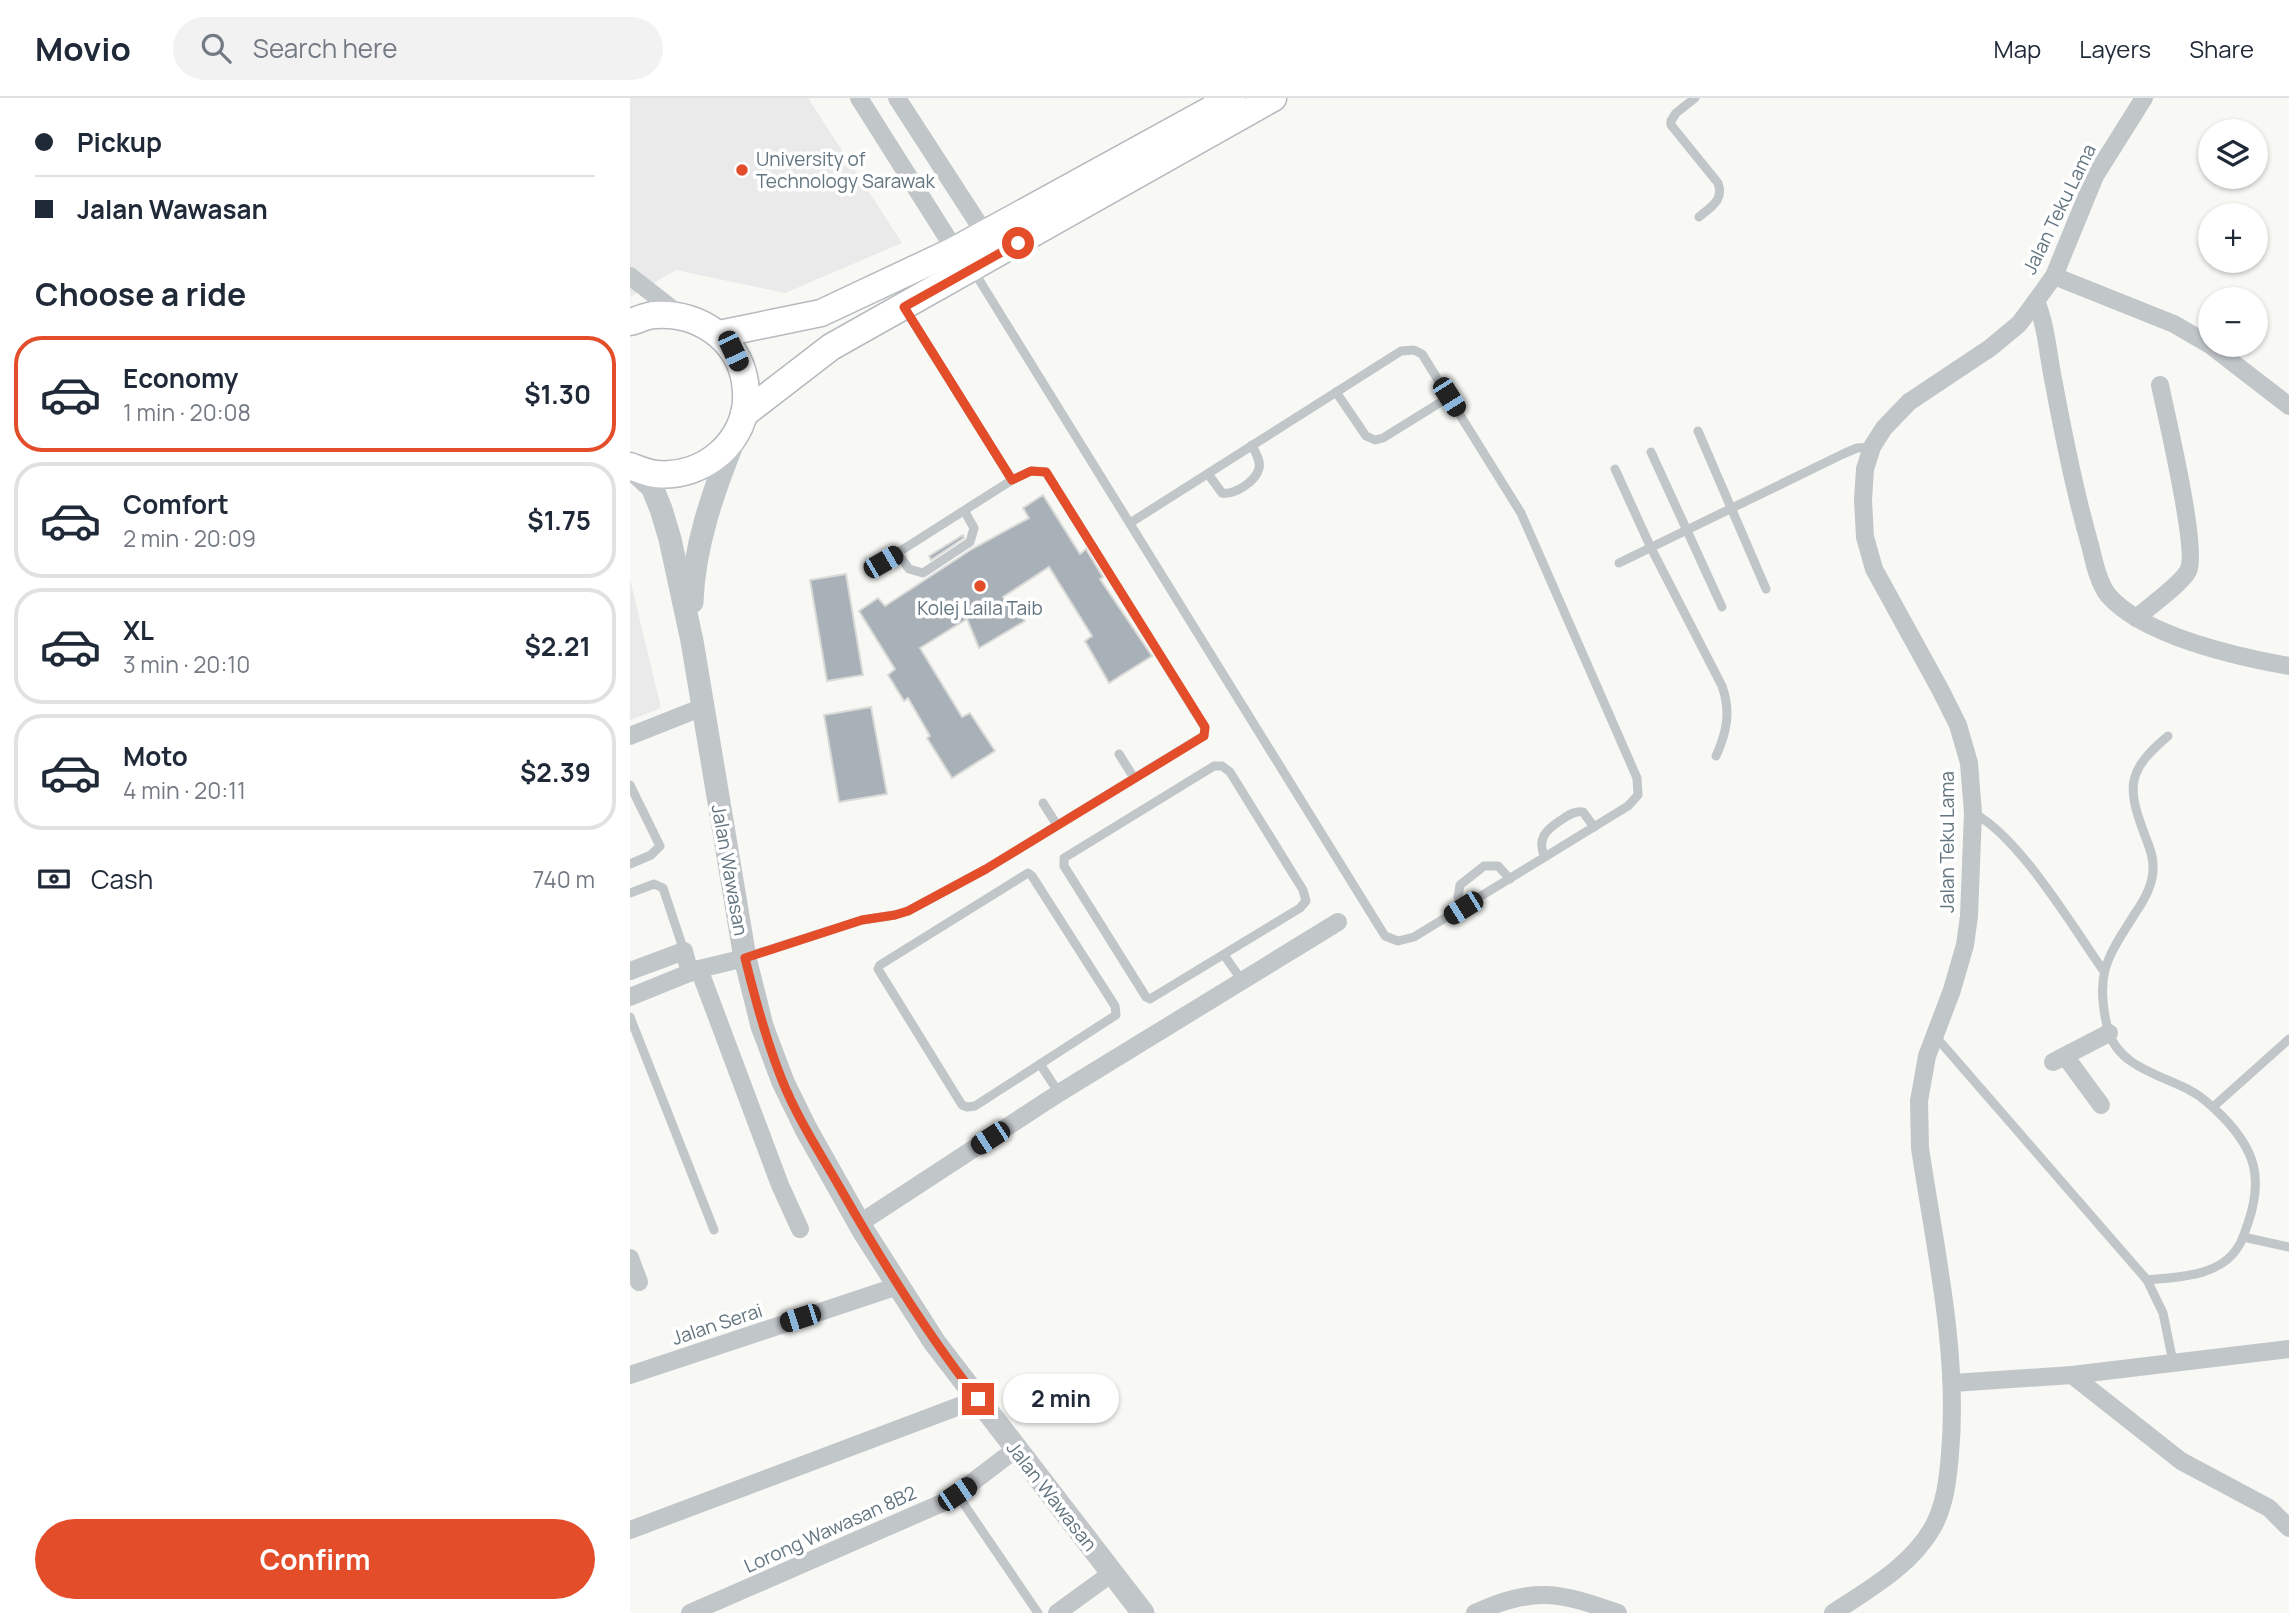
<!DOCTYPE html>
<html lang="en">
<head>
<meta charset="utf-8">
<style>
  body { margin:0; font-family:Manrope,sans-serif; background:#f2f2f3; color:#1f2937; height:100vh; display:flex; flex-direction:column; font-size:26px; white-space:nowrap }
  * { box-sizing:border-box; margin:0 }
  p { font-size:23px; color:#747a83 }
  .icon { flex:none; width:38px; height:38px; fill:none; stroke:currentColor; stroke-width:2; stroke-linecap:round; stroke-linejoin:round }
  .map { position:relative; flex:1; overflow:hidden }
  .side { display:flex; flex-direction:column; background:#fff; width:630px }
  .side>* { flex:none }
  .hud { display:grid; align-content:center; height:154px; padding:0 35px; background:#fff }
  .tools { position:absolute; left:1568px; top:21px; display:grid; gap:14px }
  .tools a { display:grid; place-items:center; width:70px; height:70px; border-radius:50%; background:#fff; box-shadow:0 2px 5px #0004; font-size:35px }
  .end { position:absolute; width:32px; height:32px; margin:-16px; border:9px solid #e44d2a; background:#fff; box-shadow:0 0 0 4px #fff }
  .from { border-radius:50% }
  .bubble { position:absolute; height:49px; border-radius:24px; background:#fff; box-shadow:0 2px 5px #0004; font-size:23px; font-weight:700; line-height:49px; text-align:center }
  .car { position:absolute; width:21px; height:42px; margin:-21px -10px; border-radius:9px; box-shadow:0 0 5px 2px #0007; background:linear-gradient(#222 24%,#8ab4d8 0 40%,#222 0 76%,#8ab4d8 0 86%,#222 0) }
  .hud b { display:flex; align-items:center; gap:24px; height:66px; font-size:26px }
  .hud b+b { border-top:2px solid #e0e1e3 }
  .hud i { width:18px; height:18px; background:#1f2937 }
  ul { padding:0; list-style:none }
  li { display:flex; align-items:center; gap:21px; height:116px; margin:0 14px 10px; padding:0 21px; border:4px solid #e0e1e3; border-radius:28px }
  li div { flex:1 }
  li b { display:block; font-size:26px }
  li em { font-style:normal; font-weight:700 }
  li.selected { border-color:#e44d2a }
  li>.icon { width:63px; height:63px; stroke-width:1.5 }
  h2 { padding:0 35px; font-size:32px; line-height:84px }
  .pay { display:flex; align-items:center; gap:18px; height:77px; padding:0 35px; font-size:26px }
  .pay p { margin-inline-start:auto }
  .button { display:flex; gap:14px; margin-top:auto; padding:14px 35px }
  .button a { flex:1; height:80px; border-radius:42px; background:#e44d2a; color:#fff; font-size:28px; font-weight:700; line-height:80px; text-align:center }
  header { display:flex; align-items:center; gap:42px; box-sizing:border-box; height:98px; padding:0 35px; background:#fff; border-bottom:2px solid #e0e1e3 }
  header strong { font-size:33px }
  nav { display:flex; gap:38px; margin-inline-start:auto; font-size:24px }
  .search { width:490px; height:63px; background:#f2f2f3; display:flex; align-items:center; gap:18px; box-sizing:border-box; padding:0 24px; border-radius:38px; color:#747a83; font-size:26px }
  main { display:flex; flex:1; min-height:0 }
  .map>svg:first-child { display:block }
</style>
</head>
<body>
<header>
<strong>Movio</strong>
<div class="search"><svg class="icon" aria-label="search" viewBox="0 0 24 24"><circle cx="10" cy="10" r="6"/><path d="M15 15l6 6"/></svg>Search here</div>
<nav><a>Map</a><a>Layers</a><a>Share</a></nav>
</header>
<main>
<section class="side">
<div class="hud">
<b><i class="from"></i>Pickup</b>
<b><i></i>Jalan Wawasan</b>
</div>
<h2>Choose a ride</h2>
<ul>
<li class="selected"><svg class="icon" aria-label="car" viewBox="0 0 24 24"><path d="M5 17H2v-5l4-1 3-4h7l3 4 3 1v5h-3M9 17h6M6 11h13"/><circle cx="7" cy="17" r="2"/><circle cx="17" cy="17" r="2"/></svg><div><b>Economy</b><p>1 min · 20:08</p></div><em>$1.30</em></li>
<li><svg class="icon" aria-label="car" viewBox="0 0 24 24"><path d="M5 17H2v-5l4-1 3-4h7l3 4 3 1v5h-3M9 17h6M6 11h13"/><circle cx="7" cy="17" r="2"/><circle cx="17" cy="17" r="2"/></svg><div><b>Comfort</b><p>2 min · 20:09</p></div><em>$1.75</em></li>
<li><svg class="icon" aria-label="car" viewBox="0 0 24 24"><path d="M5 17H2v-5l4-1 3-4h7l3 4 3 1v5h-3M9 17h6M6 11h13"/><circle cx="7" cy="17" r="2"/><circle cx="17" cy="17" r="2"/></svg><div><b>XL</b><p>3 min · 20:10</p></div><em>$2.21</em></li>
<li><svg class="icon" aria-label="car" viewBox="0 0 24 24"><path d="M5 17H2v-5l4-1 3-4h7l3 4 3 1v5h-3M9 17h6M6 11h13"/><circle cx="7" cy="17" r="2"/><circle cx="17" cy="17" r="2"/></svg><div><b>Moto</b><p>4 min · 20:11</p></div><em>$2.39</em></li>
</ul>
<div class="pay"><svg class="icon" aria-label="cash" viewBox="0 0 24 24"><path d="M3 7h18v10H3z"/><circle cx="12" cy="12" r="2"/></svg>Cash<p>740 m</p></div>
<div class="button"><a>Confirm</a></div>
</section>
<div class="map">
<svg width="1659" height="1515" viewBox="0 0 1659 1515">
  <rect width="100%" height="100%" fill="#f8f8f5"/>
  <g fill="#e9eae9">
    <polygon points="0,0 178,0 272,145 155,195 46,172 0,199"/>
    <polygon points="0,481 31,610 0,622"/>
  </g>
  <g fill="#a8b1b7" stroke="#dadad8" stroke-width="2">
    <polygon points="413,397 450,456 456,451 473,479 470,481 522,558 479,585 455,543 462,538 419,469 373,499 395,523 349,550 337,521 290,550 332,619 340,615 365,653 322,680 297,640 300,638 278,600 274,603 258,577 265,571 229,513 248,500 255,508 342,451 399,420 393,410"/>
    <polygon points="333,437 334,440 301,462 299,458"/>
    <polygon points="216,476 233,577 197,583 180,482"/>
    <polygon points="241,609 257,696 209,704 194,617"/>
  </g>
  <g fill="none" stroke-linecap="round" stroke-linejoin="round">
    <g stroke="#b4babe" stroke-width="29">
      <g id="secondary">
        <path d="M0 224C8 222 17 217 25 217 72 214 114 245 116 294 119 343 73 381 26 376 17 375 8 371 0 368"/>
        <polyline points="89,236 191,215 325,152 602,0"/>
        <polyline points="114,316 201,249 643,0"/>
      </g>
    </g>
    <g stroke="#c1c6c9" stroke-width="9">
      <path d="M1065 0 1046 15 1041 23V27L1088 85C1094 102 1082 108 1069 119"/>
      <polyline points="343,172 755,838 768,843 784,839 998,708 1008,697 1007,680 891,415 792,256 784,252 771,253 500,425"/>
      <polyline points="275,211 382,382"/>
      <polyline points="706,294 736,338 745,342 753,340 819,299"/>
      <polyline points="1068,333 1136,491"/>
      <polyline points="1021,354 1092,509"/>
      <path d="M985 371 1021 450 1092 588C1101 613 1097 634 1086 658"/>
      <path d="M578 376 592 395C604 397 626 384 629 370 631 363 625 354 622 347"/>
      <polyline points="268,456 279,471 293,475 340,444 344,430 335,414"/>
      <polyline points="989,465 1213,356 1227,350 1242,349"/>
      <polyline points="489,656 504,680"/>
      <polygon points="584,668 592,668 600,674 673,792 676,803 670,810 520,901 516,899 434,768 434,760"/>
      <polyline points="0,687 30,748 21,757 0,766"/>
      <polyline points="413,705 427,727"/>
      <path d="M1343 715C1388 737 1443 829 1473 872"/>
      <path d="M915 759C906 741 916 732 931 722 939 717 944 713 953 714L964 729"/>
      <polygon points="398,775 402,778 485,908 486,917 345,1008 337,1009 332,1007 248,871 250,867"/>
      <polyline points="0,795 24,786 33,790 54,853"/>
      <polyline points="833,809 828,799 830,787 854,768 868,768 880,781"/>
      <polyline points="594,857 613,884"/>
      <polyline points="116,859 232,822 265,817 278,813 356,771 570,640 574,638 575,630 416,374 401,373 382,382 239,473"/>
      <polyline points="0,919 84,1132"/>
      <polyline points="1306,939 1517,1182 1533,1215 1543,1264"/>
      <polyline points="410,966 429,995"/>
      <polyline points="1583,1009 1659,941"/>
      <polyline points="1613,1139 1659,1149"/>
      <path d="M1517 1182C1547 1179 1590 1179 1608 1149 1613 1142 1615 1133 1618 1125 1633 1081 1626 1053 1593 1019 1584 1010 1573 999 1561 993 1532 977 1488 969 1478 932 1464 875 1477 860 1506 814 1515 801 1523 787 1523 771 1524 758 1518 746 1514 735 1496 687 1498 672 1538 638"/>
      <polyline points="327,1396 408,1515"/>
    </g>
    <g stroke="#c1c6c9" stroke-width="18">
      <polyline points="229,0 325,152"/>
      <polyline points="267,0 355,136"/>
      <polyline points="0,178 50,217"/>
      <polyline points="1424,178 1544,226 1580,247 1659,308"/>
      <path d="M1406 203C1417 230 1418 258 1424 286 1434 340 1445 395 1460 447 1464 463 1468 484 1478 497 1513 538 1608 559 1659 568"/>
      <path d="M1506 520C1519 509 1551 486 1558 473 1569 454 1536 316 1530 287"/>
      <polyline points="0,638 73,609"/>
      <polyline points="69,871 150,1087 170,1131"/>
      <polyline points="0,873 54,853 60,875"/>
      <polyline points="0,899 69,871 115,860"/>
      <polyline points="1435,958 1471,1007"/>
      <polyline points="1423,964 1479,935"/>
      <polyline points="230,1125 429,995 708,824"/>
      <polyline points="0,1160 9,1184"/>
      <polyline points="0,1277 268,1188"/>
      <polyline points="1442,1277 1551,1363 1639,1410 1659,1430"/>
      <polyline points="1323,1285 1442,1277 1659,1251"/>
      <polyline points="0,1432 348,1301"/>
      <polyline points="60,1515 319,1402 386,1351"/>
      <polyline points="427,1515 482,1475"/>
      <path d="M845 1515C904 1488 929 1494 988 1515"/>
      <path d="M1203 1515C1239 1491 1281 1468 1303 1429 1315 1407 1318 1381 1320 1356 1329 1254 1305 1151 1290 1050L1289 1003 1297 958 1322 892 1335 847 1339 818 1343 715 1339 665 1328 627 1311 593 1244 471 1235 439 1233 402 1235 371 1242 349 1254 330 1279 304 1360 250 1389 226 1406 203 1424 178 1465 78 1514 0"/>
    </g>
    <g stroke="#c1c6c9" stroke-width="23">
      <polyline points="0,369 22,389 31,411 40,441 62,543 115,860 132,928 153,984 176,1031 234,1134 305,1245 513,1515"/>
      <path d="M62 504C64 448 83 394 104 342"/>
    </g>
    <use href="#secondary" stroke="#fff" stroke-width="26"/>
  </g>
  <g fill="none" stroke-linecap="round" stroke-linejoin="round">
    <path stroke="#e44d2a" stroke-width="9" d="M348 1301C297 1236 254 1167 213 1095 192 1058 168 1022 152 982 136 942 125 901 115 860L232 822 265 817 278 813 356 771 574 638 575 629 416 374 401 373 382 382 274 209 388 145"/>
  </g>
  <g fill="#e44d2a" stroke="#fff" stroke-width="2.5">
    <circle cx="112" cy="72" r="7"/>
    <circle cx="350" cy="488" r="7"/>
  </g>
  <g text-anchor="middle" stroke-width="7" stroke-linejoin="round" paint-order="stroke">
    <g font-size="19" fill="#637580" stroke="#fff" text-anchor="start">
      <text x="126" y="68">University of<tspan x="126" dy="22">Technology Sarawak</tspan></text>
      <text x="350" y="517" text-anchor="middle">Kolej Laila Taib</text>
    </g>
    <g font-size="19" fill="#637580" stroke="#fff">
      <text transform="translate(1429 111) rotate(-64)" y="7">Jalan Teku Lama</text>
      <text transform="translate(1317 744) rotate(-90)" y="7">Jalan Teku Lama</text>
      <text transform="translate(100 772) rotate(80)" y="7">Jalan Wawasan</text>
      <text transform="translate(87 1226) rotate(-18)" y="7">Jalan Serai</text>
      <text transform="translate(422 1398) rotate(52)" y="7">Jalan Wawasan</text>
      <text transform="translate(200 1431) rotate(-24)" y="7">Lorong Wawasan 8B2</text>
    </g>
  </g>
</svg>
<div class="tools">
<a><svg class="icon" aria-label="layers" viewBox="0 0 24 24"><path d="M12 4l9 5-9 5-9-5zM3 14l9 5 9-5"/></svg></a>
<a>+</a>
<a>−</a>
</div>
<i class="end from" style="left:388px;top:145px"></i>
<i class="end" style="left:348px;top:1301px"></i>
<div class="bubble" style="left:373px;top:1276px;width:116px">2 min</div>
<i class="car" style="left:103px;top:253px;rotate:155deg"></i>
<i class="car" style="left:819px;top:299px;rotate:148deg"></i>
<i class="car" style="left:253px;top:464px;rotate:60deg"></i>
<i class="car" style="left:833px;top:810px;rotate:238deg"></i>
<i class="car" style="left:360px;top:1040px;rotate:237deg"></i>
<i class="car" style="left:170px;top:1220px;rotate:252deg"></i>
<i class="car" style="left:327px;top:1396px;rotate:56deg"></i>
</div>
</main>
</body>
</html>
